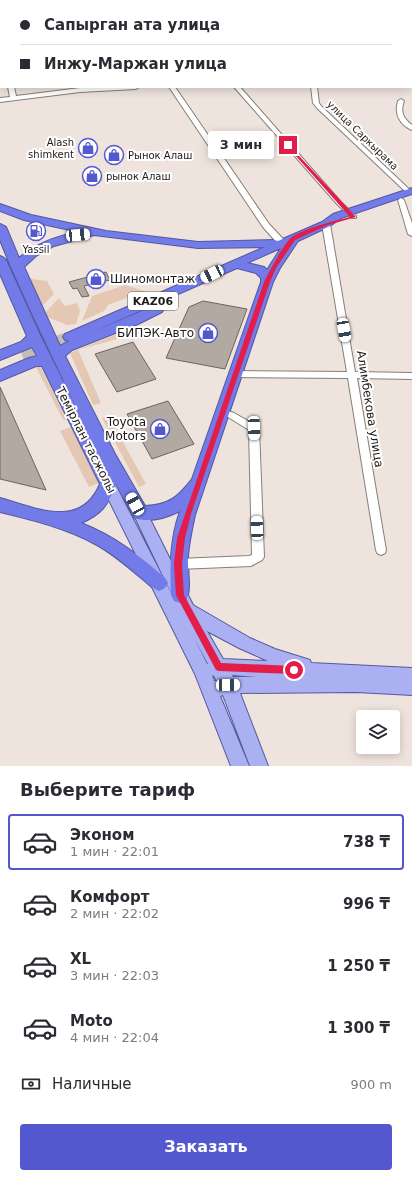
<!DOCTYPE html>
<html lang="ru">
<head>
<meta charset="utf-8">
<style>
  body { margin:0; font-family:"DejaVu Sans",sans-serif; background:#f2f2f3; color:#2b2b33; height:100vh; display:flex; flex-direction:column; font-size:15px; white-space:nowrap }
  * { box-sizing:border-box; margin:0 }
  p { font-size:13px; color:#7c7c81 }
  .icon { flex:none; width:22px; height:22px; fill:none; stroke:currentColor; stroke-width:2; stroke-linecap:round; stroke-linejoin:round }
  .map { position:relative; height:766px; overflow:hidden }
  .details { display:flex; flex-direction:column; background:#fff; flex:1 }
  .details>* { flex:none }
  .hud { position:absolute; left:0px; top:0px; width:412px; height:88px; box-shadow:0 2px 10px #0003; display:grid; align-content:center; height:88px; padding:0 20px; background:#fff }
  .tools { position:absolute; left:356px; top:710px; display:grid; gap:8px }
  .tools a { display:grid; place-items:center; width:44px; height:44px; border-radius:4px; background:#fff; box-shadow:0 2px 10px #0003; font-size:20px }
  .end { position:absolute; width:18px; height:18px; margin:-9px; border:5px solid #e11d48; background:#fff; box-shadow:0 0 0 2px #fff }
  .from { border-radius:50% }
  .bubble { position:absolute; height:28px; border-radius:4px; background:#fff; box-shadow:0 2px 10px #0003; font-size:13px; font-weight:600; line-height:28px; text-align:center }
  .car { position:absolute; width:12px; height:24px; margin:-12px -6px; border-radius:5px; box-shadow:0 0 3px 1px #0007; background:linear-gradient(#fff 24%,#345 0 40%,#fff 0 76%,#345 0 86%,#fff 0) }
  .hud b { display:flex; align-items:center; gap:14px; height:38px; font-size:15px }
  .hud b+b { border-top:1px solid #e1e1e2 }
  .hud i { width:10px; height:10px; background:#2b2b33 }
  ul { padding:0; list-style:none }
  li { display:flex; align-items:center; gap:12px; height:56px; margin:0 8px 6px; padding:0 12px; border:2px solid transparent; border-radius:4px }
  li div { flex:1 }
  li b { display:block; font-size:15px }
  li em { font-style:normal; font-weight:600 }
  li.active { border-color:#5458cf }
  li>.icon { width:36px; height:36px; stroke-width:1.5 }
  h2 { padding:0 20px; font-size:18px; line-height:48px }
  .pay { display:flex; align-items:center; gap:10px; height:44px; padding:0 20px; font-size:15px }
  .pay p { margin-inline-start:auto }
  .cta { display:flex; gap:8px; margin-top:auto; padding:8px 20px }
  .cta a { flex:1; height:46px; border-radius:4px; background:#5458cf; color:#fff; font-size:16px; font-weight:600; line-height:46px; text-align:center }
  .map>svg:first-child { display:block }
</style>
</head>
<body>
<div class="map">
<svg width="412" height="766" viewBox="0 0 412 766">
  <rect width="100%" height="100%" fill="#efe4dd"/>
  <g fill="#e4c8b4">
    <polygon points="25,278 47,281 54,294 41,307"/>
    <polygon points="125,285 151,293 135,299 129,297 108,305 104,311 82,321 92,296"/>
    <polygon points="59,298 65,306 77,303 80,311 76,324 67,325 47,317 45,313"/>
    <polygon points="132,328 134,334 78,350 101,403 93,405 70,353"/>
    <polygon points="36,367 40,367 68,419 63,420"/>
    <polygon points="108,415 146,484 139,487 102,418"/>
    <polygon points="71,427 101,482 89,487 60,431"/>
  </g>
  <g fill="#b2a9a2" stroke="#6c645d">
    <polygon points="106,272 110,280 84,286 89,296 82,297 77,288 73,289 69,282"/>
    <polygon points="203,301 247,309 225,369 166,358 189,307"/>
    <polygon points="133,342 156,379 117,392 95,354"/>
    <polygon points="0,387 46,490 0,479"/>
    <polygon points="168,401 194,444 152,459 127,414"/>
  </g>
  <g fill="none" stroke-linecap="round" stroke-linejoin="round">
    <polyline stroke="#c5bcb5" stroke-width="12" stroke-dasharray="12 6" stroke-linecap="butt" points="22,355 70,337"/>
    <g stroke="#877e78" stroke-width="2">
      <g id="minor">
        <polygon points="48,0 53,0 48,1"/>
        <polygon points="96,0 101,0 96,1"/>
        <polygon points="125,0 131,0 132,1 126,1"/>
        <polygon points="350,0 358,0 359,1 351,1"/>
        <rect x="411" y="11" width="1" height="2"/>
        <rect x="411" y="31" width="1" height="2"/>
        <rect x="411" y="49" width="1" height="4"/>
        <rect x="411" y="72" width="1" height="4"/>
        <polygon points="8,87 14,87 16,96 80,88 139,87 136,89 80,92 0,102 0,98 10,97"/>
        <polygon points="169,87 175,87 269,224 285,241 285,245 279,245 263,227"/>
        <polygon points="234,87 240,87 341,202 356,216 356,218 352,218 337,204"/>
        <polygon points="311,87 317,87 319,103 321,106 411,191 411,193 407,193 317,108 313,103"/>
        <path d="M401 99 404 101C400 112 403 118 412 125V130C400 125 394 114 398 101Z"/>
        <polygon points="401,198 404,200 412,223 412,236 408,234 398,200"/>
        <polygon points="323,222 329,222 330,224 355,372 412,373 412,379 357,378 386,550 385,553 381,555 377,553 376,550 348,378 235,377 231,374 235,371 347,372 322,224"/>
        <polygon points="222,409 234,413 257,426 259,428 264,557 262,560 251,566 178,569 174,567 172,564 174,561 178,559 249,556 252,555 249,430 228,417 219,414 217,412 219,410"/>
      </g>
    </g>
    <g stroke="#54599e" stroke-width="2">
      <path id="major" d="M108 479 113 480 175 601 133 513 135 509 140 507 145 509 193 605 250 638 275 649 310 660 311 663 412 668V695L356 692 240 693 268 766H250L223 695 220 696 249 766H231L195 674 101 484 103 480ZM207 631 239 648 268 661 223 659ZM194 638 208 664H207ZM212 675 214 676 217 681H214ZM232 675 256 677H233Z"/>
    </g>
    <g stroke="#54599e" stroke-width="2">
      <path id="highway" d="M412 188V194L341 218 330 226 298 241 280 268 273 282 195 515C192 529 189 542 188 556 187 570 192 588 186 601L180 603 174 601 171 595C170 566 170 539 180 511 166 518 149 523 134 518L116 484C108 505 102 514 81 523 114 536 139 555 165 578L168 583 165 588 159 591 153 588C135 573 117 556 97 545 66 528 33 520 0 512V498C36 508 81 530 100 484L42 366H36L0 381V370L29 358 37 356 32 347 0 360V350L21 342 27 336 0 274V256L4 258 6 260 41 337 79 413 33 316 11 267 0 240V224L6 227 19 258C37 243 57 236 79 232L24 220 0 211V204L31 215 106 231 198 242 274 240 278 241 322 222 333 214ZM94 235 198 248 265 247 65 334 63 337 65 340 69 341 60 346 24 267 36 256 54 246ZM281 248 267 270 264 267 247 263ZM237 268 256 273 261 278V282L192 479C178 497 169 505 145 506L115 454 65 356 72 350 138 324 162 312 164 309 162 306H154L92 332Z"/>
    </g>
    <use href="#minor" fill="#fff" fill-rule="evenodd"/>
    <use href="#major" fill="#aab0f1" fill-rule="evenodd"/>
    <use href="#highway" fill="#727be7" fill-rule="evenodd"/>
  </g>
  <path fill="#e11d48" d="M288 144 356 217 328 225 295 240 276 268 270 282 191 514 185 538 182 564 184 595 221 663 294 666 297 667 299 670 297 673 294 674 219 671 216 670 176 595 174 564 177 538 264 282C269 272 284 243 292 237 305 228 334 221 350 217L287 146Z"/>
  <defs>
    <g id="shop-ring" transform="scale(1)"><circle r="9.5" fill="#fff" stroke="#5458cf" stroke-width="1.5"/><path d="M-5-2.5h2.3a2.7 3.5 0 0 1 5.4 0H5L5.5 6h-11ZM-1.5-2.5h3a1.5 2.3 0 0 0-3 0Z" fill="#5458cf"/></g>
    <g id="fuel-ring" transform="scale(1)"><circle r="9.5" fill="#fff" stroke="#5458cf" stroke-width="1.5"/><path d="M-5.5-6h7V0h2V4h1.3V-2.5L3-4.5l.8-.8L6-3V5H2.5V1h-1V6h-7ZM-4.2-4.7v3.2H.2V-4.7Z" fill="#5458cf"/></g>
  </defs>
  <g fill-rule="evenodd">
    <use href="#shop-ring" x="88" y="148"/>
    <use href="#shop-ring" x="114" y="155"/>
    <use href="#shop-ring" x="92" y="176"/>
    <use href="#fuel-ring" x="36" y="231"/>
    <use href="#shop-ring" x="96" y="279"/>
    <use href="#shop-ring" x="208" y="333"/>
    <use href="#shop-ring" x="160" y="429"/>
  </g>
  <g text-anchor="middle" stroke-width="4" stroke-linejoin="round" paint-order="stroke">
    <g font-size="10" fill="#1d1a17" stroke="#fff">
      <text transform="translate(363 135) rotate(44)" y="4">улица Саркырама</text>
    </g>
    <g font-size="10" fill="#1d1a17" stroke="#fff" text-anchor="start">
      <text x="74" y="146" text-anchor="end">Alash<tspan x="74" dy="12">shimkent</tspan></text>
      <text x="128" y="159">Рынок Алаш</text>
      <text x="106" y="180">рынок Алаш</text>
      <text x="36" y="253" text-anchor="middle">Yassil</text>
    </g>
    <rect fill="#fff" stroke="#615f5d" stroke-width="1" x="128" y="292" width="50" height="18" rx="3"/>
    <g font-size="11" font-weight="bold" fill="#1d1a17">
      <text x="153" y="305">KАZ06</text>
    </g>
    <g font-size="12" fill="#1d1a17" stroke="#fff" text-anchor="end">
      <text x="110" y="283" text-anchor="start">Шиномонтаж</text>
      <text x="194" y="337">БИПЭК-Авто</text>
      <text x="146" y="426">Toyota<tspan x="146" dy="14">Motors</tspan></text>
    </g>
    <g font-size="12" fill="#1d1a17" stroke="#fff">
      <text transform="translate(370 409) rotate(81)" y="4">Алимбекова улица</text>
      <text transform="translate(86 440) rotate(63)" y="4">Темірлан тасжолы</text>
    </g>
  </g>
</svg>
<div class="tools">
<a><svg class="icon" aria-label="layers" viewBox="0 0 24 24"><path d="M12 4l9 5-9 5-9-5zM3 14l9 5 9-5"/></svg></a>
</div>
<i class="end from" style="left:294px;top:670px"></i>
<i class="end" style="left:288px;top:145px"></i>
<div class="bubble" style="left:208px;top:131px;width:66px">3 мин</div>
<i class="car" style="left:78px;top:235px;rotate:85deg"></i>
<i class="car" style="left:212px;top:274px;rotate:245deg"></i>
<i class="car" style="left:344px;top:330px;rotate:170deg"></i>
<i class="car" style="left:254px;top:428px;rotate:178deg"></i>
<i class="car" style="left:135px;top:504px;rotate:331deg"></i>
<i class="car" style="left:257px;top:528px;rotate:358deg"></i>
<i class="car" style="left:228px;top:685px;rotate:89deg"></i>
<div class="hud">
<b><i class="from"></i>Сапырган ата улица</b>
<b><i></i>Инжу-Маржан улица</b>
</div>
</div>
<section class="details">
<h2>Выберите тариф</h2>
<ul>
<li class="active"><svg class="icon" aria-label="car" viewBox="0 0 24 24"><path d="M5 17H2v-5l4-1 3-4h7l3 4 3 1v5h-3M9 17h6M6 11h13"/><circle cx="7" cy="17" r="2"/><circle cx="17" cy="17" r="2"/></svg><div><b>Эконом</b><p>1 мин · 22:01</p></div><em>738 ₸</em></li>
<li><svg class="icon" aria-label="car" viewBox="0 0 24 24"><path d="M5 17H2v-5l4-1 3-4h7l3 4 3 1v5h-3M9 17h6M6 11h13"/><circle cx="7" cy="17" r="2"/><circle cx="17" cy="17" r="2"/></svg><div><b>Комфорт</b><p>2 мин · 22:02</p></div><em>996 ₸</em></li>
<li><svg class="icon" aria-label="car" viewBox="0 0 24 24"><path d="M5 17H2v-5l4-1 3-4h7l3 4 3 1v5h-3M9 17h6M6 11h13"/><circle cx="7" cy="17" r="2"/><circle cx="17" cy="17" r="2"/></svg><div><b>XL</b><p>3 мин · 22:03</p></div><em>1 250 ₸</em></li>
<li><svg class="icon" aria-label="car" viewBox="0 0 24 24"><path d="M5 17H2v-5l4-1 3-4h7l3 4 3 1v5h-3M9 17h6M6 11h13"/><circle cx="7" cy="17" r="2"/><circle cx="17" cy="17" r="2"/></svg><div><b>Moto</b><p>4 мин · 22:04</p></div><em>1 300 ₸</em></li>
</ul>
<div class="pay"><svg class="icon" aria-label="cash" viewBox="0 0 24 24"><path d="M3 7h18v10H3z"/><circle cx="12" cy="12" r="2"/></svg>Наличные<p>900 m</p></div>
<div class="cta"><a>Заказать</a></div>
</section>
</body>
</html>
